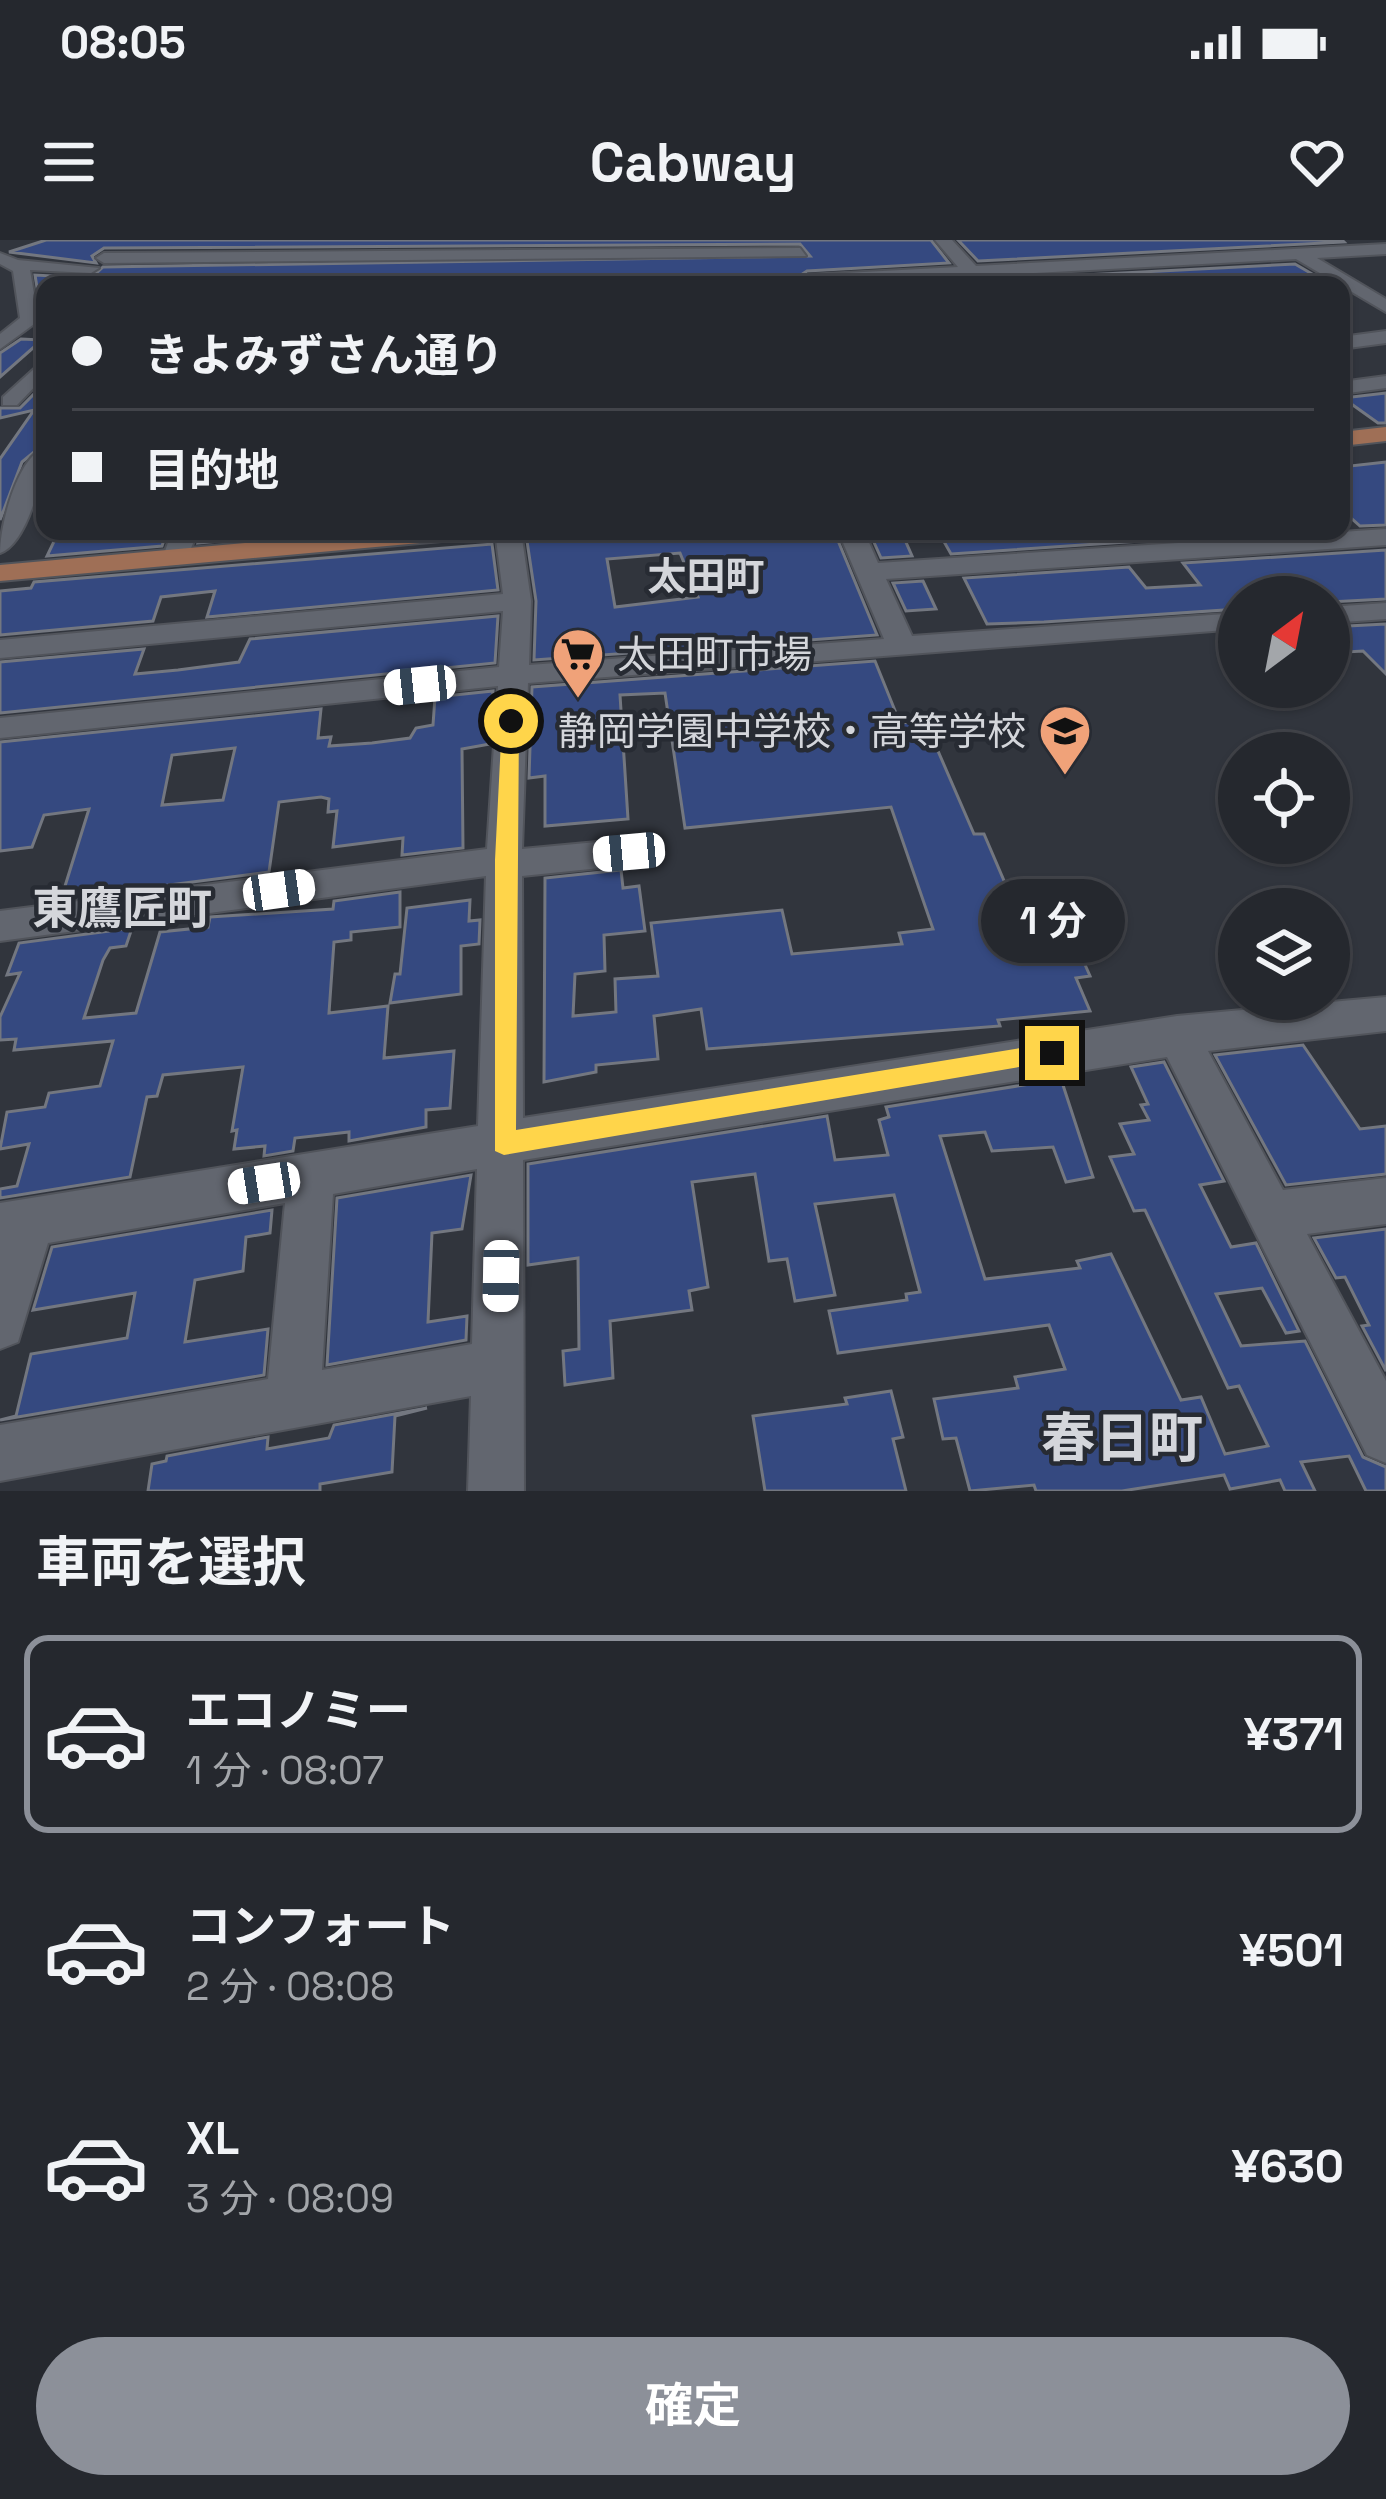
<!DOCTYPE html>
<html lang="ja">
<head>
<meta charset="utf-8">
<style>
  body { margin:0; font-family:"Space Grotesk","Noto Sans JP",sans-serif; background:#31343a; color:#f1f3f6; height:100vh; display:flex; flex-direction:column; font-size:45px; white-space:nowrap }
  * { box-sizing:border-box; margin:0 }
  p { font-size:39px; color:#a3a6aa }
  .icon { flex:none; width:66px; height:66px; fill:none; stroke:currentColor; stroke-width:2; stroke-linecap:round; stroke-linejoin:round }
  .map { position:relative; height:1251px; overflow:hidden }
  .panel { display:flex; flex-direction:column; background:#25282e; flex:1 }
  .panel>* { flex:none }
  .top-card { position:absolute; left:36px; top:36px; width:1314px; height:264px; border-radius:24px; box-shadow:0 3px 9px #0004,0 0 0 3px #42444a; display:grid; align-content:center; height:264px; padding:0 36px; background:#25282e }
  .needle { width:78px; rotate:32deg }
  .controls { position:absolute; left:1218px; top:336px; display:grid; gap:24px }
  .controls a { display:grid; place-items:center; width:132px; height:132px; border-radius:50%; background:#25282e; box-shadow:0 3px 9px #0004,0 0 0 3px #42444a; font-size:60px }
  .end { position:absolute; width:54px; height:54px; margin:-27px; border:15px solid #ffd54a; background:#111; box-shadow:0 0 0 6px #111 }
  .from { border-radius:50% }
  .bubble { position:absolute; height:84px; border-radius:42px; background:#25282e; box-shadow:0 3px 9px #0004,0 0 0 3px #42444a; font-size:39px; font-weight:700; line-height:84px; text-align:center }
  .car { position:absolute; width:36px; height:72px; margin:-36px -18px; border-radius:15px; box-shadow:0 0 9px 3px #0007; background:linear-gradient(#fff 24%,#345 0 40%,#fff 0 76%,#345 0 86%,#fff 0) }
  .top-card b { display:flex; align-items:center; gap:42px; height:114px; font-size:45px }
  .top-card b+b { border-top:3px solid #42444a }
  .top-card i { width:30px; height:30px; background:#f1f3f6 }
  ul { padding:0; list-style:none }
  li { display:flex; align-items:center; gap:36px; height:198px; margin:0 24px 18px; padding:0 12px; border:6px solid transparent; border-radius:24px }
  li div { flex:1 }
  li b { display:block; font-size:45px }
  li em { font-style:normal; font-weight:700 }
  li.active { border-color:#8c9099 }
  li>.icon { width:108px; height:108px; stroke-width:1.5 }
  h2 { padding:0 36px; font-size:54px; line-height:144px }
  .cta { display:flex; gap:24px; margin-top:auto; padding:24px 36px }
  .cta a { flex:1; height:138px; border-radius:72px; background:#8c9099; color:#fff; font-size:48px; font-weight:700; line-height:138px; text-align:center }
  .status { display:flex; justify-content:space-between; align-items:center; height:84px; padding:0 60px; background:#25282e; direction:ltr }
  .status svg { height:33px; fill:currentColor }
  header { display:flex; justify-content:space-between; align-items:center; height:156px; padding:0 36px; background:#25282e; font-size:54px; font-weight:700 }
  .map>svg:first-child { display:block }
</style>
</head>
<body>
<div class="status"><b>08:05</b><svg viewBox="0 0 49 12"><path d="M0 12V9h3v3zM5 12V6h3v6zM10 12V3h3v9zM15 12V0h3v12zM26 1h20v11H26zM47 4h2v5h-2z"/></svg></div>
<header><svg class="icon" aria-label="menu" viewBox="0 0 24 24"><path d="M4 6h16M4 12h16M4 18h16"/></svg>Cabway<svg class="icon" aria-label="heart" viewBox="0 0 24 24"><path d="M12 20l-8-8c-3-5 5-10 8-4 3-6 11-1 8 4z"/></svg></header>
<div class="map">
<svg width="1386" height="1251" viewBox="0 0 1386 1251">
  <rect width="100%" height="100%" fill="#31353d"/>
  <g fill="#354980" stroke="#737780" stroke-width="3" fill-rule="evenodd">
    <polygon points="46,0 931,0 949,23 807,31 795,39 799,45 315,45 322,35 209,36 203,44 45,45 45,58 39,60 35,35 91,38 103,27 810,16 800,4 104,8 92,16 96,23 9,12"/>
    <polygon points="958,0 1342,0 1344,2 978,21"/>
    <polygon points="1295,24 1331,45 1250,41 893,45"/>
    <polygon points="21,99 42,100 0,137 0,113"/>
    <polygon points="41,147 45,203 22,222 0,280 0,219 34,170 0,178 0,168 20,168"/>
    <polygon points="1386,153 1386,183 1378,183 1343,158"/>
    <polygon points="1386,222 1386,285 1360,286 1341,269 1341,227"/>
    <polygon points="59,291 167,291 162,306 47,316"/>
    <polygon points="202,291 329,291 198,303"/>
    <path d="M649 291H834L877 395 534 420 536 361 527 301ZM680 313 698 357 615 367 607 319Z"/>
    <polygon points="869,291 901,291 912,316 881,318"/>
    <polygon points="938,291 1170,291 1170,299 951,314"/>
    <polygon points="492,304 498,350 207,377 215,351 161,357 153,381 0,395 0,351 31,348 34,342"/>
    <polygon points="1386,310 1386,359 1329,362 1329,357 1239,357 1239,369 1044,382 987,384 964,338 1129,327 1146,348 1200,345 1183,323"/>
    <polygon points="923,341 936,369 906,371 893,343"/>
    <polygon points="498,376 495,423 0,473 0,422 144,409 135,434 178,430 239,422 250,399"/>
    <polygon points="1386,384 1386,434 1363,411 1329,413 1329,387"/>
    <polygon points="875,421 900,483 925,481 974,594 984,594 1032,706 1075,702 1090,736 1076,738 1090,771 998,780 1000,786 707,809 701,769 654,776 658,819 596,825 596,832 544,842 545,638 621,630 623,648 639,646 645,691 604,695 605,731 575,734 573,776 616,772 615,739 658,736 651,683 782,670 792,714 902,704 899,693 933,689 891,567 685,588 665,453 620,455 628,579 545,586 545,536 529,538 532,447"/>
    <path d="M493 451 490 504 462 509 463 608 402 615 403 598 333 607 337 571 328 572 329 559 321 557 279 562 269 632 61 659 89 569 44 575 32 607 0 611V502L321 469 318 498 331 497 329 506 372 503 410 498 416 488 433 485 435 457ZM235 508 223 560 162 565 172 515Z"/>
    <polygon points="400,652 400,687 351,692 351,700 334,702 329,773 388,766 384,818 454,811 450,868 426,870 426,887 349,901 349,892 295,898 293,911 264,916 265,906 234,909 237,890 232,891 243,827 163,835 157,856 147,857 130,937 0,958 0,949 17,946 29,904 0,909 7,872 45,867 49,853 100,846 113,801 14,810 16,799 0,800 0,777 20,733 7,735 19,703 132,688 126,706 110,708 103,720 84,778 136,773 160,692 208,687 210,677 333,669 334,661"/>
    <polygon points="470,660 469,681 480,680 479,704 461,706 461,754 390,763 395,734 400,734 407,668"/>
    <polygon points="1303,805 1360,889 1386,886 1386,934 1286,945 1215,815"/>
    <polygon points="1164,822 1224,941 1200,945 1231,1007 1256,1003 1299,1091 1286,1093 1262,1048 1216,1054 1241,1106 1305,1101 1363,1217 1386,1227 1386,1251 1366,1251 1349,1216 1301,1222 1315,1251 1285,1251 1280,1240 1230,1249 1224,1235 1122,1251 1036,1251 1034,1245 970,1251 956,1198 943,1199 934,1159 1018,1148 1015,1137 1065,1129 1049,1085 838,1113 829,1071 907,1060 906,1054 920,1052 894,955 815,964 835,1055 795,1061 787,1019 769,1021 755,934 692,942 708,1047 689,1051 692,1070 610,1081 613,1138 565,1145 563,1111 579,1109 578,1018 528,1025 528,924 827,876 835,920 888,915 879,880 889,877 886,867 1061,839 1093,937 1066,942 1053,907 992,911 985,892 940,896 985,1039 1080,1028 1077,1021 1111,1014 1181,1160 1201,1157 1225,1214 1268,1206 1239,1146 1228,1148 1145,970 1134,971 1110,917 1134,914 1120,884 1149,880 1141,865 1148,864 1131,827"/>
    <polygon points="471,935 462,989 432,993 428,1082 467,1076 466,1100 327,1125 337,958"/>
    <polygon points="272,970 270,993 246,997 243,1031 195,1040 185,1102 268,1089 264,1135 0,1180 16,1176 31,1114 127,1098 135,1053 33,1070 52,1007"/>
    <polygon points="1386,989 1386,1131 1362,1086 1369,1085 1345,1037 1336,1038 1314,998"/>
    <polygon points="891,1151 903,1197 893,1199 906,1251 765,1251 753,1176 847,1164 845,1158"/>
    <polygon points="427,1168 395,1176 392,1232 320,1244 320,1251 148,1251 152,1224 166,1221 167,1216 268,1197 267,1209 329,1198 334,1185"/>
  </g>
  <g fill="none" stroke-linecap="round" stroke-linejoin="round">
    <g stroke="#51545b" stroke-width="4">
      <g id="minor">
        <polygon points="935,0 952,0 976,26 1386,4 1386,14 1317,18 1386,59 1386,72 1296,19 809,45 799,40 807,35 958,27"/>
        <polygon points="800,8 806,16 104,23 96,18 104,13"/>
        <polygon points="0,13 18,20 99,28 91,33 30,30 36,66 45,62 45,76 0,109 0,94 20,78 13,31 0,24"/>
        <polygon points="1386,91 1386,103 1341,109 1341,97"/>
        <polygon points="45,119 45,136 17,165 3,165 3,157"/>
        <polygon points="1386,136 1386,148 1341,154 1341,142"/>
        <path d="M45 207C45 233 27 304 0 313 0 285 17 218 45 207Z"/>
        <path d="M1386 289V305L886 339 912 396 1239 373V389L528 443 522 609 629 599 642 603 647 612 642 621 629 625 522 636 523 878 1177 776 1386 757V791L1208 811 1283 950 1386 938V984L1307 994 1386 1141V1223L1367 1215 1167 817 523 920 524 1251H468L471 1156 0 1241V1185L268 1139 285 963 48 1003 18 1102 0 1109V963L478 886 486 636 0 701V671L487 609 498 446 0 498V478L499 427 503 371 0 418V400L503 354 495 291H521L531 361 529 425 884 399 838 291H864L878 323ZM477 929 472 1104 322 1130 333 954Z"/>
        <polygon points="172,291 198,291 185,323 176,325 163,317"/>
        <polygon points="1386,363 1386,379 1329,383 1329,367"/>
      </g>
    </g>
    <g stroke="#51545b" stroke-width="4">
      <g id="major">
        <polygon points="1386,187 1386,201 1341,206 1341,192"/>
        <polygon points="380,291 477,291 464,299 0,341 0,325"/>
      </g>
    </g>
    <use href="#minor" fill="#62666f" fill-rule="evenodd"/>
    <use href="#major" fill="#9f6f56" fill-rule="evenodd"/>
  </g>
  <polygon fill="#ffd54a" points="511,476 519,481 516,890 1052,803 1064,813 1060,820 504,915 495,911 495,620 502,481"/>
  <defs>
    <g id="supermarket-pin" transform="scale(2.7)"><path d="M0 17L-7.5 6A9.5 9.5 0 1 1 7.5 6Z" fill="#f0a279" stroke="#272b33"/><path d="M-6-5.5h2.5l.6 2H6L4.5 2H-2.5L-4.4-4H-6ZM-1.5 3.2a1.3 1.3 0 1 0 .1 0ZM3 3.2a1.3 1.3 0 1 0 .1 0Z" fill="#111"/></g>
    <g id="school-pin" transform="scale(2.7)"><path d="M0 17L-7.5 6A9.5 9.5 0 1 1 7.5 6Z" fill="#f0a279" stroke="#272b33"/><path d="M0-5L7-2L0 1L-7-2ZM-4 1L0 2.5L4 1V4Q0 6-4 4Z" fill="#111"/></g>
  </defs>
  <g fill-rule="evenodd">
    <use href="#supermarket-pin" x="578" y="414"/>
    <use href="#school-pin" x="1065" y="491"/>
  </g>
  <g text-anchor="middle" stroke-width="9" stroke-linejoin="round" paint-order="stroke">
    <g font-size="39" font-weight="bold" fill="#d4d6db" stroke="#272b33">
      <text x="706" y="350">太田町</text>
    </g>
    <g font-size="39" fill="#d4d6db" stroke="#272b33" text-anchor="start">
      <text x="617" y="428">太田町市場</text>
      <text x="1026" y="505" text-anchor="end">静岡学園中学校・高等学校</text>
    </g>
    <g font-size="45" font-weight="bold" fill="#d4d6db" stroke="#272b33">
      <text x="122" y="684">東鷹匠町</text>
    </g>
    <g font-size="54" font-weight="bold" fill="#d4d6db" stroke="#272b33">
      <text x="1122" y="1217">春日町</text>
    </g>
  </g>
</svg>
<div class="controls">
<a><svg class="needle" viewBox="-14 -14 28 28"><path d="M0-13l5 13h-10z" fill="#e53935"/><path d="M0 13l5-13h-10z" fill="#a3a6aa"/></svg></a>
<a><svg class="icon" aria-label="locate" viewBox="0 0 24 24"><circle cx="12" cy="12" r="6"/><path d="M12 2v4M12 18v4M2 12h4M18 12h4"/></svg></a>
<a><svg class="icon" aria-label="layers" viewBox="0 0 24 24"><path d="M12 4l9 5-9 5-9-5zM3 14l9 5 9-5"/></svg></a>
</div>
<i class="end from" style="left:511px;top:481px"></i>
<i class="end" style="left:1052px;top:813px"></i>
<div class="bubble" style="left:981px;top:639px;width:144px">1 分</div>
<i class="car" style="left:420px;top:445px;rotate:264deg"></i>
<i class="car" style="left:629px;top:612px;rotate:265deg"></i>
<i class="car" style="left:279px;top:650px;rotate:82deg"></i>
<i class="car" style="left:264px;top:943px;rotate:261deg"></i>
<i class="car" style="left:501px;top:1036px;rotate:181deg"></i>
<div class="top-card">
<b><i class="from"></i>きよみずさん通り</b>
<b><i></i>目的地</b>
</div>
</div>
<section class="panel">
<h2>車両を選択</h2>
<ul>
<li class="active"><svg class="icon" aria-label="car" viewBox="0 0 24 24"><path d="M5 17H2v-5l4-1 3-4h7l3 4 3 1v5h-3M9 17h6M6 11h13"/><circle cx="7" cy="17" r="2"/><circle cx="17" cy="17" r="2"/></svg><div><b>エコノミー</b><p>1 分 · 08:07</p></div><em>¥371</em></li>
<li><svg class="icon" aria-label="car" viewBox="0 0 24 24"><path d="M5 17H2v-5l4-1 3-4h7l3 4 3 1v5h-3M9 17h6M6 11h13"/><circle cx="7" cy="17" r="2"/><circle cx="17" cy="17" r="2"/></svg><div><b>コンフォート</b><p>2 分 · 08:08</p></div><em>¥501</em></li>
<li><svg class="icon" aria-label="car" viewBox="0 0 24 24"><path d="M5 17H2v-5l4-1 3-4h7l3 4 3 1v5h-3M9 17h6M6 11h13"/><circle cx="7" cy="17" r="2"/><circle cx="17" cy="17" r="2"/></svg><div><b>XL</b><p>3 分 · 08:09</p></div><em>¥630</em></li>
</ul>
<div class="cta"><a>確定</a></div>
</section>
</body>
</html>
